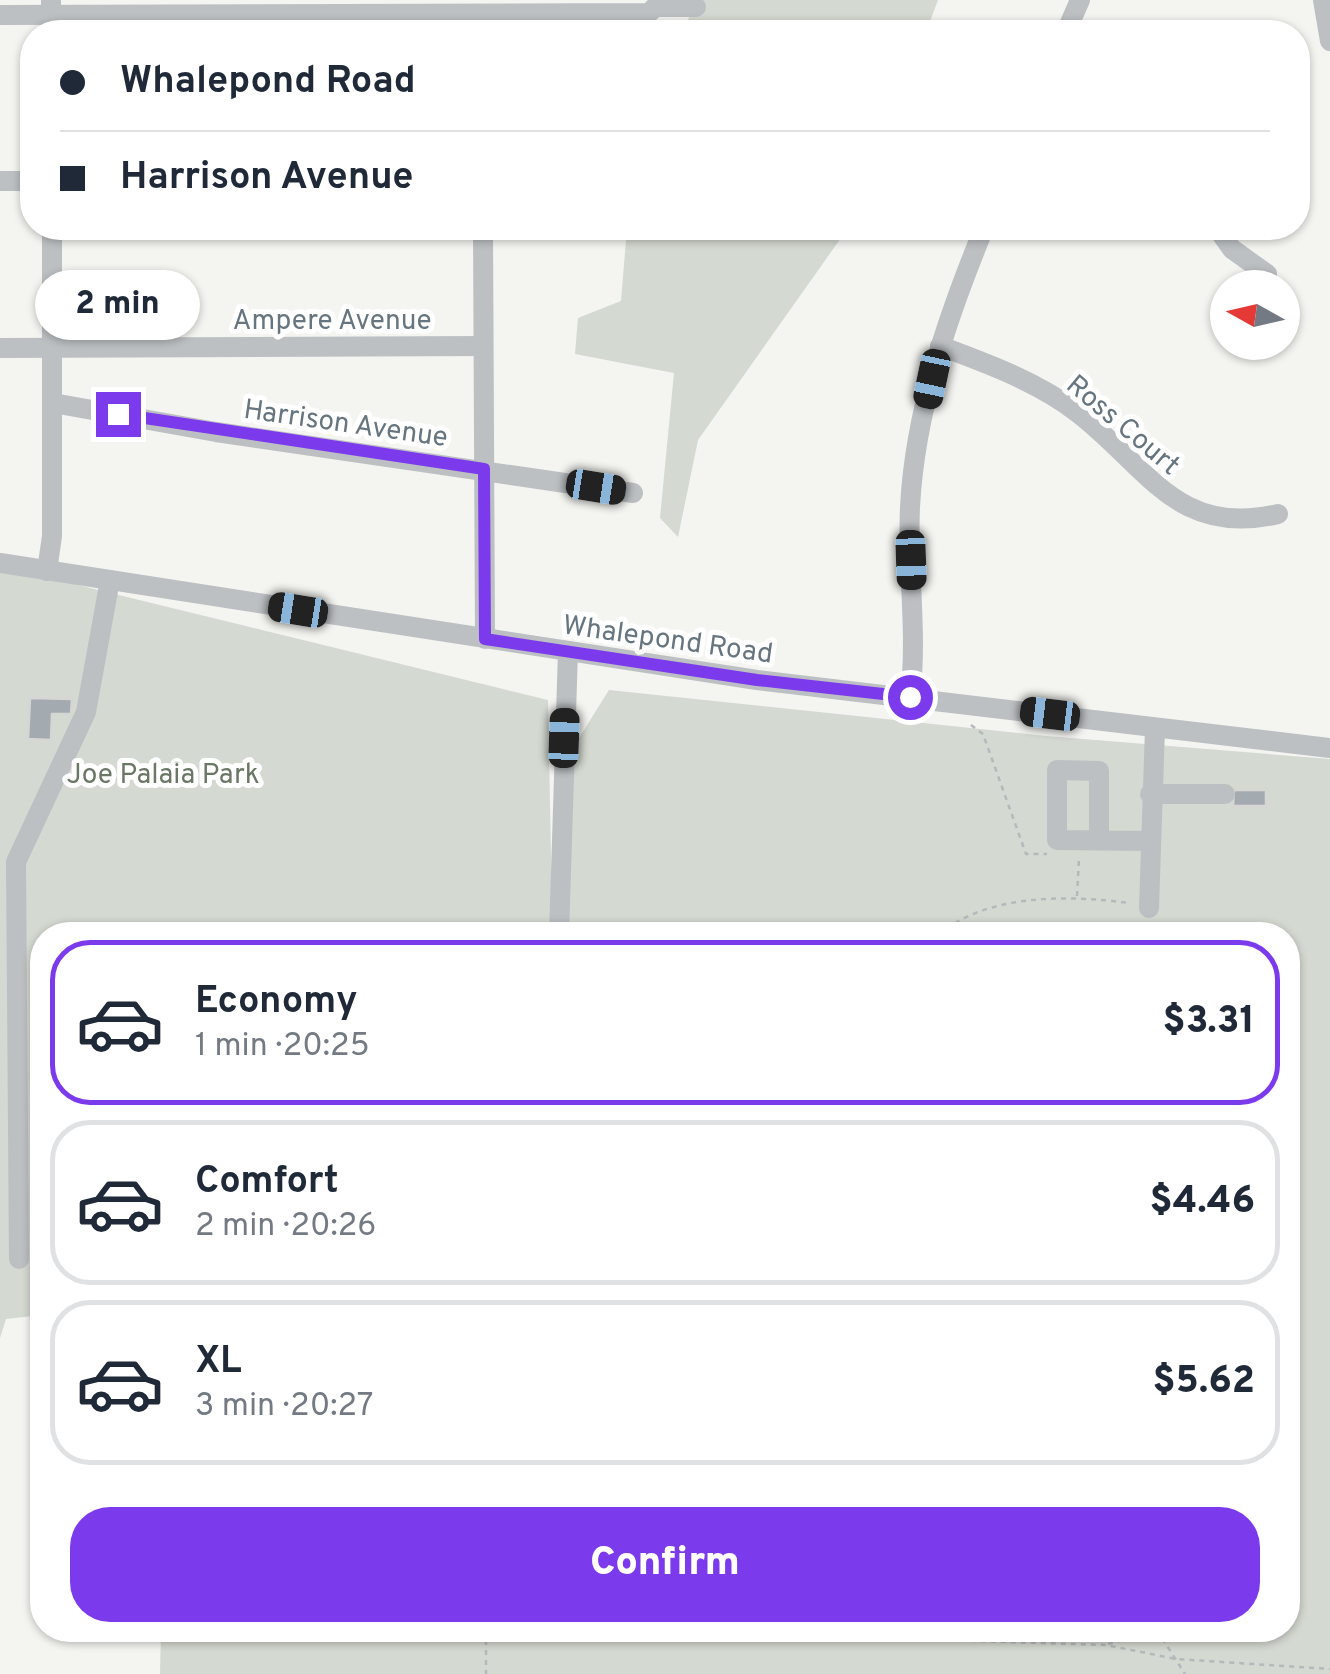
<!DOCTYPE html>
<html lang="en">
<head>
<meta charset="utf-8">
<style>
  body { margin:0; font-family:Overpass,sans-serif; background:#f2f2f3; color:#1f2937; height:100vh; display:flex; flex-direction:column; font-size:38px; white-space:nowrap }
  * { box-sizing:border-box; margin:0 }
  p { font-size:32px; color:#747a83 }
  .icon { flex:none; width:55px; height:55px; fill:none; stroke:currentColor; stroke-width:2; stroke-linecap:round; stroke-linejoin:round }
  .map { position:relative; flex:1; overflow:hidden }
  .panel { position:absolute; left:30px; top:922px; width:1270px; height:720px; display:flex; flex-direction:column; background:#fff; border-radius:40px; box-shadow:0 2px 8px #0004 }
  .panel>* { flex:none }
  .banner { position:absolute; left:20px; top:20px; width:1290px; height:220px; border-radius:40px; box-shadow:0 2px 8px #0004; display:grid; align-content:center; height:220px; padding:0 40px; background:#fff }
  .needle { width:65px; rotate:278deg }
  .fabs { position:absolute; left:1210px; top:270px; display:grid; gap:20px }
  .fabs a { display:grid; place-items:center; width:90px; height:90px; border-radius:50%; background:#fff; box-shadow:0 2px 8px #0004; font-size:50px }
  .end { position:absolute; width:45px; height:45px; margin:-22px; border:12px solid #7c3aed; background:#fff; box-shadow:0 0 0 5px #fff }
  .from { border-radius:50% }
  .bubble { position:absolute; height:70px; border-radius:35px; background:#fff; box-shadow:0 2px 8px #0004; font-size:32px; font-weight:800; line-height:70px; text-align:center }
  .car { position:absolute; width:30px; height:60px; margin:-30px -15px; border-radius:12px; box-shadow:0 0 8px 2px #0007; background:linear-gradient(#222 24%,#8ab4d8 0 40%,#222 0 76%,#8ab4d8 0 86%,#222 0) }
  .banner b { display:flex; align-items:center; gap:35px; height:95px; font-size:38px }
  .banner b+b { border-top:2px solid #e0e1e3 }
  .banner i { width:25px; height:25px; background:#1f2937 }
  ul { padding:18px 0 0; list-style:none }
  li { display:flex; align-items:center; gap:30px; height:165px; margin:0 20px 15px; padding:0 20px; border:5px solid #e0e1e3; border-radius:40px }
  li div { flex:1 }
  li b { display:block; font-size:38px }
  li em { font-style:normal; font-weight:800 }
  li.active { border-color:#7c3aed }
  li>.icon { width:90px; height:90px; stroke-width:1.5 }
  .action { display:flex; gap:20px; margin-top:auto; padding:20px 40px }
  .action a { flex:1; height:115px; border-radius:40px; background:#7c3aed; color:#fff; font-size:40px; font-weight:800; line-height:115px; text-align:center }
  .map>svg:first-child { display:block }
</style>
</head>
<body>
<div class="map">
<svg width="1330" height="1674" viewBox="0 0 1330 1674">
  <rect width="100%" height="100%" fill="#f4f4f1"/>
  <g fill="#d4d9d1">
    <polygon points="696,0 938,0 926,32 683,32"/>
    <polygon points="627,228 848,228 698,440 678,537 660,518 674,373 575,354 578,318 621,301"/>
    <polygon points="0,566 548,700 552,908 574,746 609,690 1046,736 1330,759 1330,1674 160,1674 161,1630 1288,1630 1288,935 42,935 42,1315 6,1319 0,1338"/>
  </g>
  <g fill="#a4abb0" stroke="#d6d6d4" stroke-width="2.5">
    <polygon points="30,698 72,699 71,714 52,714 51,740 28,739"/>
    <polygon points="1234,790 1266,790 1266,806 1233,806"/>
  </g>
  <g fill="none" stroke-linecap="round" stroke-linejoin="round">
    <g stroke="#b6b9bb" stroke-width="2.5" stroke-dasharray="5 5" stroke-linecap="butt">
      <polyline points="971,725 983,734 1026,854 1047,854"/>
      <polyline points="1077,896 1079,859"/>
      <path d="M939 935C986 893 1071 895 1129 903"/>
      <polyline points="1149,935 1149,926"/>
      <polyline points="486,1630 486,1674"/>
      <polyline points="611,1630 1106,1645 1176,1659 1330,1669"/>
      <polyline points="1157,1630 1185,1674"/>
      <polyline points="1108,1644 1124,1640 1134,1630"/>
    </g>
    <g stroke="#bcc0c3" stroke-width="20">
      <polyline points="51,0 51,32"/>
      <polyline points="1323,0 1330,41"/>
      <polyline points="0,15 649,13 655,7 696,7"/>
      <polyline points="1066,32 1080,0"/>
      <polyline points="0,181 32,181"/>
      <polyline points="483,228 485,639"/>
      <polyline points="1217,228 1232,249 1267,274"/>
      <path d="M940 346C986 363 1038 382 1078 413 1147 466 1177 538 1278 514"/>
      <polyline points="0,348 483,346"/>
      <polyline points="53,403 216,432 633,493"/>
      <polyline points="0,563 757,680 1330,748"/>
      <polyline points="47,571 52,536 52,228"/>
      <path d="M910 697C918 634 907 570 910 507 915 410 948 316 984 228"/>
      <polyline points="1150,794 1225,794"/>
      <polyline points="1099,840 1099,771 1057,770 1057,840 1149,841"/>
      <polyline points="1149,908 1155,728"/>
      <polyline points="559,935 568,651"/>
      <polyline points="19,1259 16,862 86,712 110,580"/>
    </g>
  </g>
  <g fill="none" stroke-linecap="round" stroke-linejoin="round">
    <polyline stroke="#7c3aed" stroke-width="12" points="118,414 484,469 485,639 757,680 910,697"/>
  </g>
  <g text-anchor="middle" stroke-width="10" stroke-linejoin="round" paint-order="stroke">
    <g font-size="28" fill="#66757f" stroke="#fff">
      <text x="332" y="329">Ampere Avenue</text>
      <text transform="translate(346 422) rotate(8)" y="10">Harrison Avenue</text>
      <text transform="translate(1124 424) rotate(40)" y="10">Ross Court</text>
      <text transform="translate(668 638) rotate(8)" y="10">Whalepond Road</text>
    </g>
    <g font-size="28" fill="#697764" stroke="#fff">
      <text x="163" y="783">Joe Palaia Park</text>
    </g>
  </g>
</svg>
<div class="fabs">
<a><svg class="needle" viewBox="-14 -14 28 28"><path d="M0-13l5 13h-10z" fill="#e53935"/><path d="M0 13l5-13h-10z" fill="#747a83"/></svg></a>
</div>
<i class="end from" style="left:910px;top:697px"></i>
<i class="end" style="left:118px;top:414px"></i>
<div class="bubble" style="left:35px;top:270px;width:165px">2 min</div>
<i class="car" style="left:932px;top:379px;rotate:192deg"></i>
<i class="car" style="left:596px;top:487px;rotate:99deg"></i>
<i class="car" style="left:911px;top:560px;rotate:178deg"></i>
<i class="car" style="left:298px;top:610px;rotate:279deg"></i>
<i class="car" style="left:1050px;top:714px;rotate:277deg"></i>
<i class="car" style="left:564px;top:738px;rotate:2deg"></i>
<div class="banner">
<b><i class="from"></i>Whalepond Road</b>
<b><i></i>Harrison Avenue</b>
</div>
<section class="panel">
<ul>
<li class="active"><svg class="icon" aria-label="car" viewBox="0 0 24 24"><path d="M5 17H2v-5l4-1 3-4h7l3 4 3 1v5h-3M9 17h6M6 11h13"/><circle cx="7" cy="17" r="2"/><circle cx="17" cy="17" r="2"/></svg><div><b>Economy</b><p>1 min · 20:25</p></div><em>$3.31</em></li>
<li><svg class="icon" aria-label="car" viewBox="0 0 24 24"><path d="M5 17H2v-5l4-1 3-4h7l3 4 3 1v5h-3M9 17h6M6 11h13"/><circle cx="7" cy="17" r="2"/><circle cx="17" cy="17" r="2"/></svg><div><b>Comfort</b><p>2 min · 20:26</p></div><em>$4.46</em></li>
<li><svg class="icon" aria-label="car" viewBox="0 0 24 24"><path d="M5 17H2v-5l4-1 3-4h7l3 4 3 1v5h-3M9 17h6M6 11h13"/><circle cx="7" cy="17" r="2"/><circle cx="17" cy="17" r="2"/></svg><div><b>XL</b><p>3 min · 20:27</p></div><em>$5.62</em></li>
</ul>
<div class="action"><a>Confirm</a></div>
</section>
</div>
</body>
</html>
